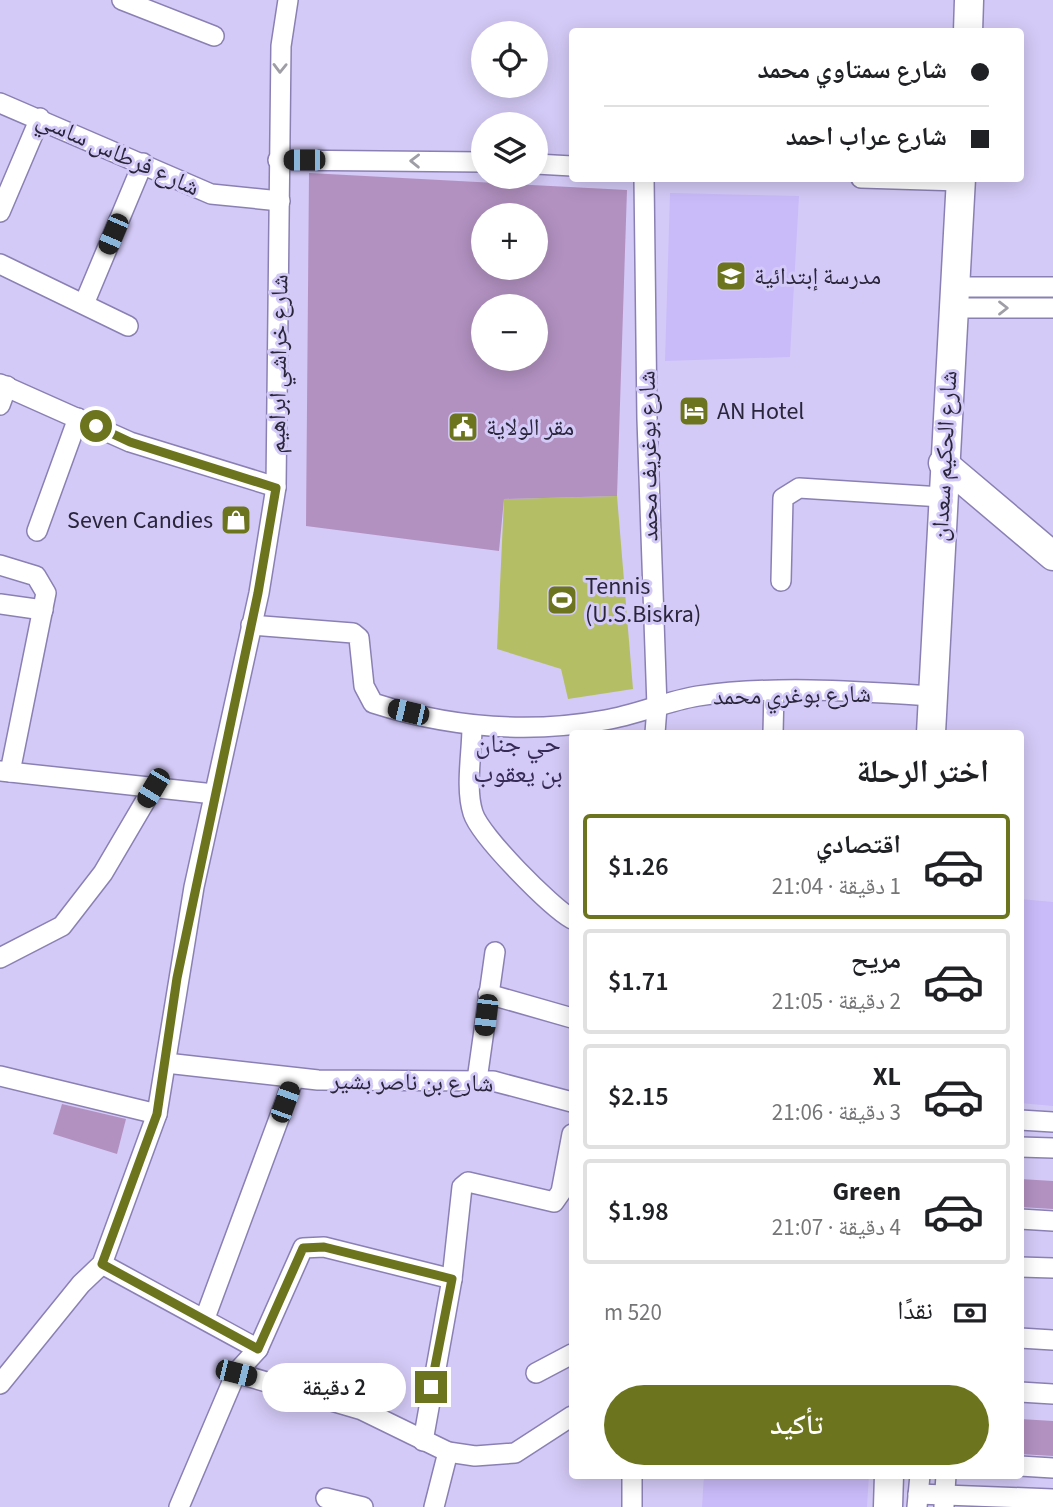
<!DOCTYPE html>
<html lang="ar">
<head>
<meta charset="utf-8">
<style>
  body { margin:0; font-family:"Source Sans 3","Noto Naskh Arabic",sans-serif; background:#f6f6f6; color:#202124; direction:rtl; height:100vh; display:flex; flex-direction:column; font-size:26px; white-space:nowrap }
  * { box-sizing:border-box; margin:0 }
  p { font-size:23px; color:#757577 }
  .icon { flex:none; width:38px; height:38px; fill:none; stroke:currentColor; stroke-width:2; stroke-linecap:round; stroke-linejoin:round }
  .map { position:relative; flex:1; overflow:hidden; direction:ltr }
  .side { position:absolute; left:569px; top:730px; width:455px; height:749px; display:flex; flex-direction:column; background:#fff; border-radius:7px; box-shadow:0 4px 18px #0003; direction:rtl }
  .side>* { flex:none }
  .banner { position:absolute; left:569px; top:28px; width:455px; height:154px; border-radius:7px; box-shadow:0 4px 18px #0003; direction:rtl; display:grid; align-content:center; height:154px; padding:0 35px; background:#fff }
  .buttons { position:absolute; left:471px; top:21px; display:grid; gap:14px }
  .buttons a { display:grid; place-items:center; width:77px; height:77px; border-radius:50%; background:#fff; box-shadow:0 4px 18px #0003; font-size:35px }
  .end { position:absolute; width:32px; height:32px; margin:-16px; border:9px solid #6c741d; background:#fff; box-shadow:0 0 0 4px #fff }
  .from { border-radius:50% }
  .bubble { position:absolute; height:49px; border-radius:24px; background:#fff; box-shadow:0 4px 18px #0003; font-size:23px; font-weight:600; line-height:49px; text-align:center; direction:rtl }
  .car { position:absolute; width:21px; height:42px; margin:-21px -10px; border-radius:9px; box-shadow:0 0 5px 2px #0007; background:linear-gradient(#222 24%,#8ab4d8 0 40%,#222 0 76%,#8ab4d8 0 86%,#222 0) }
  .banner b { display:flex; align-items:center; gap:24px; height:66px; font-size:26px }
  .banner b+b { border-top:2px solid #e0e0e0 }
  .banner i { width:18px; height:18px; background:#202124 }
  ul { padding:0; list-style:none }
  li { display:flex; align-items:center; gap:21px; height:105px; margin:0 14px 10px; padding:0 21px; border:4px solid #e0e0e0; border-radius:7px }
  li div { flex:1 }
  li b { display:block; font-size:26px }
  li em { font-style:normal; font-weight:600 }
  li.current { border-color:#6c741d }
  li>.icon { width:63px; height:63px; stroke-width:1.5 }
  h2 { padding:0 35px; font-size:32px; line-height:84px }
  .pay { display:flex; align-items:center; gap:18px; height:77px; padding:0 35px; font-size:26px }
  .pay p { margin-inline-start:auto }
  .action { display:flex; gap:14px; margin-top:auto; padding:14px 35px }
  .action a { flex:1; height:80px; border-radius:42px; background:#6c741d; color:#fff; font-size:28px; font-weight:600; line-height:80px; text-align:center }
  .map>svg:first-child { display:block }
</style>
</head>
<body>
<div class="map">
<svg width="1053" height="1507" viewBox="0 0 1053 1507">
  <rect width="100%" height="100%" fill="#d4caf7"/>
  <g fill="#c9bbf9">
    <polygon points="670,193 799,196 790,357 665,361"/>
    <polygon points="1020,899 1053,902 1053,1106 1020,1103"/>
    <polygon points="704,1475 869,1475 867,1507 702,1507"/>
  </g>
  <polygon fill="#b4bf65" points="617,496 633,689 568,699 561,669 497,649 504,499"/>
  <g fill="#b291c1" fill-rule="evenodd">
    <path d="M309 173 627 190 617 496 504 499 499 551 306 526ZM483 215H536V268H483ZM483 306H536V359H483Z"/>
    <polygon points="62,1104 126,1119 117,1154 53,1134"/>
    <polygon points="1020,1179 1053,1181 1053,1209 1020,1207"/>
    <polygon points="1020,1419 1053,1421 1053,1456 1020,1454"/>
  </g>
  <g fill="none" stroke-linecap="round" stroke-linejoin="round">
    <g stroke="#8b80b3" stroke-width="22">
      <g id="street">
        <polyline points="122,0 214,36"/>
        <polyline points="0,103 211,194 280,201"/>
        <polyline points="278,160 483,162"/>
        <polyline points="536,164 572,166"/>
        <polyline points="644,178 647,419 657,707 655,733"/>
        <polyline points="861,178 960,181"/>
        <polyline points="0,212 40,118"/>
        <polyline points="0,264 128,326"/>
        <polyline points="954,287 1053,287"/>
        <polyline points="84,304 143,163"/>
        <polyline points="953,308 1053,308"/>
        <polyline points="0,384 130,442 276,487"/>
        <polyline points="0,405 7,386"/>
        <polyline points="37,531 78,418"/>
        <polyline points="0,565 36,576 46,593 10,772"/>
        <polyline points="781,581 783,498 799,488 942,497"/>
        <polyline points="0,604 43,610"/>
        <path d="M251 625 353 633 359 638 364 686 373 703C448 727 527 734 605 720 636 715 667 701 698 696 774 685 856 691 933 696"/>
        <path d="M472 727C472 753 465 788 473 813 480 836 551 907 572 919"/>
        <polyline points="773,733 774,691"/>
        <polyline points="0,771 214,794"/>
        <polyline points="0,958 62,926 103,873 153,788"/>
        <polyline points="488,994 572,1018"/>
        <polyline points="166,1063 318,1080 493,1081 572,1102"/>
        <polyline points="0,1076 157,1114"/>
        <polyline points="477,1080 495,952"/>
        <polyline points="1020,1120 1053,1122"/>
        <polyline points="1020,1147 1053,1148"/>
        <polyline points="1020,1219 1053,1221"/>
        <polyline points="102,1264 258,1349"/>
        <polyline points="1020,1267 1053,1268"/>
        <polyline points="205,1318 294,1078"/>
        <polyline points="1020,1338 1053,1340"/>
        <polyline points="236,1373 362,1410 448,1452 475,1456 515,1453 572,1416"/>
        <polyline points="536,1373 572,1354"/>
        <polyline points="0,1384 81,1284 102,1264 157,1114 194,887 259,593 276,487 281,46 288,0"/>
        <polyline points="1020,1392 1053,1394"/>
        <polyline points="423,1441 452,1279 462,1187 468,1182 554,1202 561,1192 572,1134"/>
        <polyline points="1020,1466 1053,1468"/>
        <polyline points="632,1475 632,1507"/>
        <polyline points="918,1494 1053,1499"/>
        <polyline points="326,1498 363,1507"/>
        <polyline points="944,1506 946,1475"/>
        <polyline points="179,1507 236,1373 258,1349 303,1248 324,1247 452,1279"/>
        <polyline points="434,1507 448,1452"/>
        <polyline points="917,1507 920,1475"/>
      </g>
    </g>
    <g stroke="#8b80b3" stroke-width="31">
      <g id="secondary">
        <polyline points="968,32 969,0"/>
        <polyline points="943,463 1053,556"/>
        <polyline points="931,733 961,178"/>
        <polyline points="888,1507 889,1475"/>
      </g>
    </g>
    <use href="#street" stroke="#fff" stroke-width="19"/>
    <use href="#secondary" stroke="#fff" stroke-width="28"/>
  </g>
  <defs><path id="oneway-chevron" d="M-2-3.5L2.5 0L-2 3.5" fill="none" stroke-width="1.6" stroke-linecap="round" stroke-linejoin="round" transform="scale(1.75)"/></defs>
  <g stroke="#9f9da6">
    <use href="#oneway-chevron" transform="translate(280 68) rotate(91)"/>
    <use href="#oneway-chevron" transform="translate(415 161) rotate(-179)"/>
    <use href="#oneway-chevron" transform="translate(1003 308)"/>
  </g>
  <g fill="none" stroke-linecap="round" stroke-linejoin="round">
    <polyline stroke="#6c741d" stroke-width="9" points="96,426 130,442 276,488 258,593 177,978 157,1114 102,1264 258,1349 303,1248 324,1247 452,1279 431,1387"/>
  </g>
  <defs>
    <g id="school-square" transform="scale(1.575)"><rect x="-9" y="-9" width="18" height="18" rx="4" fill="#6c741d" stroke="#d4caf7"/><path d="M0-5L7-2L0 1L-7-2ZM-4 1L0 2.5L4 1V4Q0 6-4 4Z" fill="#fff"/></g>
    <g id="hotel-square" transform="scale(1.575)"><rect x="-9" y="-9" width="18" height="18" rx="4" fill="#6c741d" stroke="#d4caf7"/><path d="M-6-4.5h1.5V1H6V5H4.5V3h-9V5H-6ZM-4 0a1.8 1.8 0 1 1 3.6 0ZM.5 0V-2.5h3Q6-2.5 6 0Z" fill="#fff"/></g>
    <g id="civic-square" transform="scale(1.575)"><rect x="-9" y="-9" width="18" height="18" rx="4" fill="#6c741d" stroke="#d4caf7"/><path d="M-.6-6.5H3V-4.5H.6V-3L4-1V1h2V6H-6V1h2V-1L-.6-3ZM-1.2 2.5V6h2.4V2.5Z" fill="#fff"/></g>
    <g id="shop-square" transform="scale(1.575)"><rect x="-9" y="-9" width="18" height="18" rx="4" fill="#6c741d" stroke="#d4caf7"/><path d="M-5-2.5h2.3a2.7 3.5 0 0 1 5.4 0H5L5.5 6h-11ZM-1.5-2.5h3a1.5 2.3 0 0 0-3 0Z" fill="#fff"/></g>
    <g id="stadium-square" transform="scale(1.575)"><rect x="-9" y="-9" width="18" height="18" rx="4" fill="#6c741d" stroke="#d4caf7"/><path d="M0-5a6.5 5 0 1 0 0 10a6.5 5 0 1 0 0-10ZM-3.5-1.8h7v3.6h-7Z" fill="#fff"/></g>
  </defs>
  <g fill-rule="evenodd">
    <use href="#school-square" x="731" y="276"/>
    <use href="#hotel-square" x="694" y="411"/>
    <use href="#civic-square" x="463" y="427"/>
    <use href="#shop-square" x="236" y="520"/>
    <use href="#stadium-square" x="562" y="600"/>
  </g>
  <g text-anchor="middle" stroke-width="6" stroke-linejoin="round" paint-order="stroke">
    <g font-size="24" fill="#2a253a" stroke="#d4caf7">
      <text transform="translate(118 153) rotate(24)" y="8">شارع فرطاس ساسي</text>
      <text transform="translate(278 364) rotate(-89)" y="8">شارع خراشي ابراهيم</text>
      <text transform="translate(648 456) rotate(-91)" y="8">شارع بوغريف محمد</text>
      <text transform="translate(944 456) rotate(-87)" y="8">شارع الحكيم سعدان</text>
      <text transform="translate(792 695) rotate(-1)" y="8">شارع بوغري محمد</text>
      <text transform="translate(412 1082) rotate(1)" y="8">شارع بن ناصر بشير</text>
    </g>
    <g font-size="24" fill="#2a253a" stroke="#d4caf7" text-anchor="start">
      <text x="754" y="284">مدرسة إبتدائية</text>
      <text x="717" y="419">AN Hotel</text>
      <text x="486" y="435">مقر الولاية</text>
      <text x="213" y="528" text-anchor="end">Seven Candies</text>
      <text x="585" y="594">Tennis<tspan x="585" dy="28">(U.S.Biskra)</tspan></text>
    </g>
    <g font-size="26" fill="#362a56" stroke="#d4caf7">
      <text x="518" y="752">حي جنان<tspan x="518" dy="30">بن يعقوب</tspan></text>
    </g>
  </g>
</svg>
<div class="buttons">
<a><svg class="icon" aria-label="locate" viewBox="0 0 24 24"><circle cx="12" cy="12" r="6"/><path d="M12 2v4M12 18v4M2 12h4M18 12h4"/></svg></a>
<a><svg class="icon" aria-label="layers" viewBox="0 0 24 24"><path d="M12 4l9 5-9 5-9-5zM3 14l9 5 9-5"/></svg></a>
<a>+</a>
<a>−</a>
</div>
<i class="end from" style="left:96px;top:426px"></i>
<i class="end" style="left:431px;top:1387px"></i>
<div class="bubble" style="left:262px;top:1363px;width:144px">2 دقيقة</div>
<i class="car" style="left:304px;top:160px;rotate:270deg"></i>
<i class="car" style="left:113px;top:234px;rotate:203deg"></i>
<i class="car" style="left:408px;top:712px;rotate:283deg"></i>
<i class="car" style="left:153px;top:788px;rotate:211deg"></i>
<i class="car" style="left:486px;top:1015px;rotate:187deg"></i>
<i class="car" style="left:285px;top:1102px;rotate:20deg"></i>
<i class="car" style="left:236px;top:1373px;rotate:104deg"></i>
<div class="banner">
<b><i class="from"></i>شارع سمتاوي محمد</b>
<b><i></i>شارع عراب احمد</b>
</div>
<section class="side">
<h2>اختر الرحلة</h2>
<ul>
<li class="current"><svg class="icon" aria-label="car" viewBox="0 0 24 24"><path d="M5 17H2v-5l4-1 3-4h7l3 4 3 1v5h-3M9 17h6M6 11h13"/><circle cx="7" cy="17" r="2"/><circle cx="17" cy="17" r="2"/></svg><div><b>اقتصادي</b><p>1 دقيقة · 21:04</p></div><em>$1.26</em></li>
<li><svg class="icon" aria-label="car" viewBox="0 0 24 24"><path d="M5 17H2v-5l4-1 3-4h7l3 4 3 1v5h-3M9 17h6M6 11h13"/><circle cx="7" cy="17" r="2"/><circle cx="17" cy="17" r="2"/></svg><div><b>مريح</b><p>2 دقيقة · 21:05</p></div><em>$1.71</em></li>
<li><svg class="icon" aria-label="car" viewBox="0 0 24 24"><path d="M5 17H2v-5l4-1 3-4h7l3 4 3 1v5h-3M9 17h6M6 11h13"/><circle cx="7" cy="17" r="2"/><circle cx="17" cy="17" r="2"/></svg><div><b>XL</b><p>3 دقيقة · 21:06</p></div><em>$2.15</em></li>
<li><svg class="icon" aria-label="car" viewBox="0 0 24 24"><path d="M5 17H2v-5l4-1 3-4h7l3 4 3 1v5h-3M9 17h6M6 11h13"/><circle cx="7" cy="17" r="2"/><circle cx="17" cy="17" r="2"/></svg><div><b>Green</b><p>4 دقيقة · 21:07</p></div><em>$1.98</em></li>
</ul>
<div class="pay"><svg class="icon" aria-label="cash" viewBox="0 0 24 24"><path d="M3 7h18v10H3z"/><circle cx="12" cy="12" r="2"/></svg>نقدًا<p>520 m</p></div>
<div class="action"><a>تأكيد</a></div>
</section>
</div>
</body>
</html>
